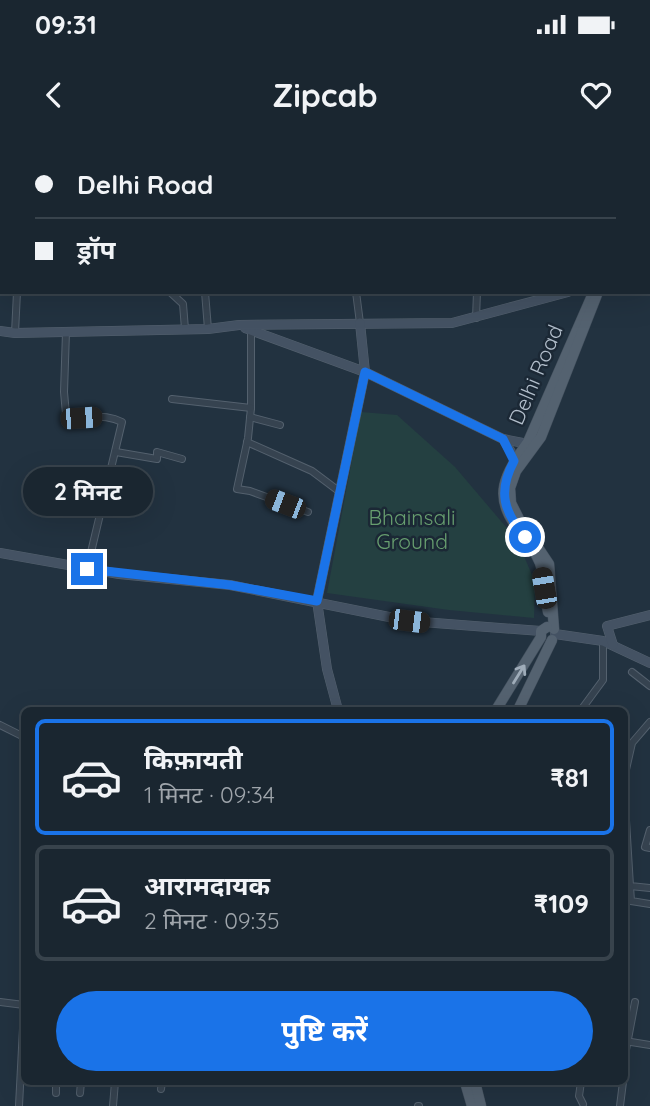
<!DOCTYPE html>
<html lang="hi">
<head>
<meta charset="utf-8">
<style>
  body { margin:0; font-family:Quicksand,"Noto Sans Devanagari",sans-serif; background:#27323c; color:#f1f3f6; height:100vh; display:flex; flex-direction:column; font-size:26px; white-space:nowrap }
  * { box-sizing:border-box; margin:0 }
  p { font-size:23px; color:#9fa5ab }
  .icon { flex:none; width:38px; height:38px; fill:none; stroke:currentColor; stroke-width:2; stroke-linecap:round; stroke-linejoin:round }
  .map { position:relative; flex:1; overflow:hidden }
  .sheet { position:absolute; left:21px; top:567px; width:607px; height:378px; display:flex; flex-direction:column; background:#1a2630; border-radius:10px; box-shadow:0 7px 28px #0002,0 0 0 2px #38434c }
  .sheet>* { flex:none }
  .top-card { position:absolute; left:0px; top:0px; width:651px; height:154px; box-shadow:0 7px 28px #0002,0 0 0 2px #38434c; display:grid; align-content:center; height:154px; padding:0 35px; background:#1a2630 }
  .end { position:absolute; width:32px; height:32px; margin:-16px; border:9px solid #1a73e8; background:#fff; box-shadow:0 0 0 4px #fff }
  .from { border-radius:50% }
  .bubble { position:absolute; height:49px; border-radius:24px; background:#1a2630; box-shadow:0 7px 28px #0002,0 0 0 2px #38434c; font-size:23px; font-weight:700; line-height:49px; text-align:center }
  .car { position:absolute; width:21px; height:42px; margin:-21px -10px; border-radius:9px; box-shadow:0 0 5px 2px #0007; background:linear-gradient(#222 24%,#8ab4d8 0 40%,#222 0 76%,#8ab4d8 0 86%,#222 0) }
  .top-card b { display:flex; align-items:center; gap:24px; height:66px; font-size:26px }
  .top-card b+b { border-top:2px solid #38434c }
  .top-card i { width:18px; height:18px; background:#f1f3f6 }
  ul { padding:12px 0 0; list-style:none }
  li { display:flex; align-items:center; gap:21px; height:116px; margin:0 14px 10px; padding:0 21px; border:4px solid #38434c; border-radius:10px }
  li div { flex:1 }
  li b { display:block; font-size:26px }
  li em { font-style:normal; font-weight:700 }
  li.selected { border-color:#1a73e8 }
  li>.icon { width:63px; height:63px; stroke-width:1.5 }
  .cta { display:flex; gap:14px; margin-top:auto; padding:14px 35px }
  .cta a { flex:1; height:80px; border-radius:42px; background:#1a73e8; color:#fff; font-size:28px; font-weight:700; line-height:80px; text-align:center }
  .status { display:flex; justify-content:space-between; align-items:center; height:49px; padding:0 35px; background:#1a2630; direction:ltr }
  .status svg { height:19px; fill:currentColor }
  header { display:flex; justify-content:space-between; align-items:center; height:91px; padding:0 35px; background:#1a2630; font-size:32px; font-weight:700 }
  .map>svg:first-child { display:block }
</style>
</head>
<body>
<div class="status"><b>09:31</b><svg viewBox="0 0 49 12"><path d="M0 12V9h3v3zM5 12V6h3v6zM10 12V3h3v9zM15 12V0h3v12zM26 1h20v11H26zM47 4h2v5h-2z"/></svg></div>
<header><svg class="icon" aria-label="back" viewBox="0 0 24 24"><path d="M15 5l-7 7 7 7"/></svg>Zipcab<svg class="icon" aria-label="heart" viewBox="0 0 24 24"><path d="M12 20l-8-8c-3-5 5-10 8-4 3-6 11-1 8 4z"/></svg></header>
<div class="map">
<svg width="650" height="966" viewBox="0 0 650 966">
  <rect width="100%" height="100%" fill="#223240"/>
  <polygon fill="#244041" points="361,272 397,275 455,327 517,400 535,442 534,478 449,470 327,453"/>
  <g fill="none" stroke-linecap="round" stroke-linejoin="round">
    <g stroke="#54616e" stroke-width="8">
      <g id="street">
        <polyline points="24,0 24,2"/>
        <polyline points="146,0 149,2"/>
        <polyline points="199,0 199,2"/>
        <polyline points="365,0 382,2"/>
        <polyline points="414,2 415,0"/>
        <polyline points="450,2 450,0"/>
        <polyline points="0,12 2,12"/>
        <polyline points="649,150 650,150"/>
        <polyline points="170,152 183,164 185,189"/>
        <polyline points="205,152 208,189"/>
        <polyline points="356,152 360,183"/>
        <polyline points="476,178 477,152"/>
        <polyline points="251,190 251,268 248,298 237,349 250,351 308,372"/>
        <path d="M66 192 64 252 66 274C86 279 104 273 122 282L87 429"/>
        <polyline points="15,193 17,152"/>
        <polyline points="172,259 251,268"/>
        <polyline points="250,277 280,285"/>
        <polyline points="247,302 312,331 340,352"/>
        <polyline points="116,312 157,319 157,312 182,319"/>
        <polyline points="632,532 650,546"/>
        <polyline points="581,570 603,540 603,501"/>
        <polyline points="0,585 24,597"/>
        <polyline points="625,634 632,603 650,582"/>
        <polyline points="625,664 630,746 650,748"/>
        <polyline points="650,690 645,707 650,708"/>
        <polyline points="630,746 631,761 650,764"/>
        <polyline points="0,862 24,865"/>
        <polyline points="625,901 650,905"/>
        <polyline points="625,915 635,862"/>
        <polyline points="581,942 579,956 583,964"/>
        <polyline points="161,949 162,942"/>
        <polyline points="56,953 56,942"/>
        <polyline points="80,953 81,942"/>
        <polyline points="19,966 24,869"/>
        <polyline points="113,966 115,942"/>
        <polyline points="418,966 419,966"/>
        <polyline points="620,966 623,942"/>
      </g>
    </g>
    <g stroke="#54616e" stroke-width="10">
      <g id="secondary">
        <polyline points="245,188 365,232 503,299 533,305"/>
        <polyline points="0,191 15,193 208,189 239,185 452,183 568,152"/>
        <polyline points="503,299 519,325"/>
        <polyline points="0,413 119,434 230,445 409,481 541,491"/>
        <polyline points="555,494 603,501 650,523"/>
        <polyline points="613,505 607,486 650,475"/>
        <polyline points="338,570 327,529 317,461 365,232 360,183"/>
      </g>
    </g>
    <g stroke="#424f5c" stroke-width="11">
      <g id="primary">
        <polyline points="612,2 612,0"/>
        <polyline points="619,2 619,0"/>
        <path d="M548 472C545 456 545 438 540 423 535 411 527 400 519 390 491 356 505 334 528 302L591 158"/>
        <polyline points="554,489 549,424 519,379 511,363 510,348 516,331 541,297 598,152"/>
        <polyline points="496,570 541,497 541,491 547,487"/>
        <polyline points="518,570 552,500"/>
        <polyline points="465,942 472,966"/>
        <polyline points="475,942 481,966"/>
      </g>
    </g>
    <use href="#street" stroke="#364350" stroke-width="6"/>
    <use href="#secondary" stroke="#445263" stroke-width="9"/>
    <use href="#primary" stroke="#546270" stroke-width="10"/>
  </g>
  <defs><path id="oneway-shaft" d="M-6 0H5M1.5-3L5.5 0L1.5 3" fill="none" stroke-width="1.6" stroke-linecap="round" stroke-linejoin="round" transform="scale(1.75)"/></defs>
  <use stroke="#9facb9" href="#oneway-shaft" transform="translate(519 534) rotate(-58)"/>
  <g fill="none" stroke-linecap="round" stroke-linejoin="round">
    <path stroke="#1a73e8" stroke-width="9" d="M87 429 230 445 317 461 365 232 503 299 514 321C498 351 503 371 525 397"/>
  </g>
  <g text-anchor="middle" stroke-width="5" stroke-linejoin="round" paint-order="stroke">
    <g font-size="21" fill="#b2becb" stroke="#1b2835">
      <text transform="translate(536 235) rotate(-67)" y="7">Delhi Road</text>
    </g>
    <g font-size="21" fill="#679e6f" stroke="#1b2835">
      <text x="412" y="385">Bhainsali<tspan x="412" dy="24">Ground</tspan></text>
    </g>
  </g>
</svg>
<i class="end from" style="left:525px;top:397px"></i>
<i class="end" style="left:87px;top:429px"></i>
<div class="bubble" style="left:23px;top:327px;width:130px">2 मिनट</div>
<i class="car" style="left:81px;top:278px;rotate:86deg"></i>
<i class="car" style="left:285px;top:364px;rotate:291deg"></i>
<i class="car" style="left:544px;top:448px;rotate:350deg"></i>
<i class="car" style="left:409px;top:481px;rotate:97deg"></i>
<div class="top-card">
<b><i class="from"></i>Delhi Road</b>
<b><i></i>ड्रॉप</b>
</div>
<section class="sheet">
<ul>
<li class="selected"><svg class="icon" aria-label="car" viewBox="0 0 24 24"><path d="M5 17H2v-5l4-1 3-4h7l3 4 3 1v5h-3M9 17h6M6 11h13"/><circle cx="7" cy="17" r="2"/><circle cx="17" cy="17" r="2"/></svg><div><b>किफ़ायती</b><p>1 मिनट · 09:34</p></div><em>₹81</em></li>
<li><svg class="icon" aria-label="car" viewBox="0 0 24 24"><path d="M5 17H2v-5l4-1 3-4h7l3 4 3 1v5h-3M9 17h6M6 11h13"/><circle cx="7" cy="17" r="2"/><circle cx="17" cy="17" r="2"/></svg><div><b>आरामदायक</b><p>2 मिनट · 09:35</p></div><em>₹109</em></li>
</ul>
<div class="cta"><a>पुष्टि करें</a></div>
</section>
</div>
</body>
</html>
